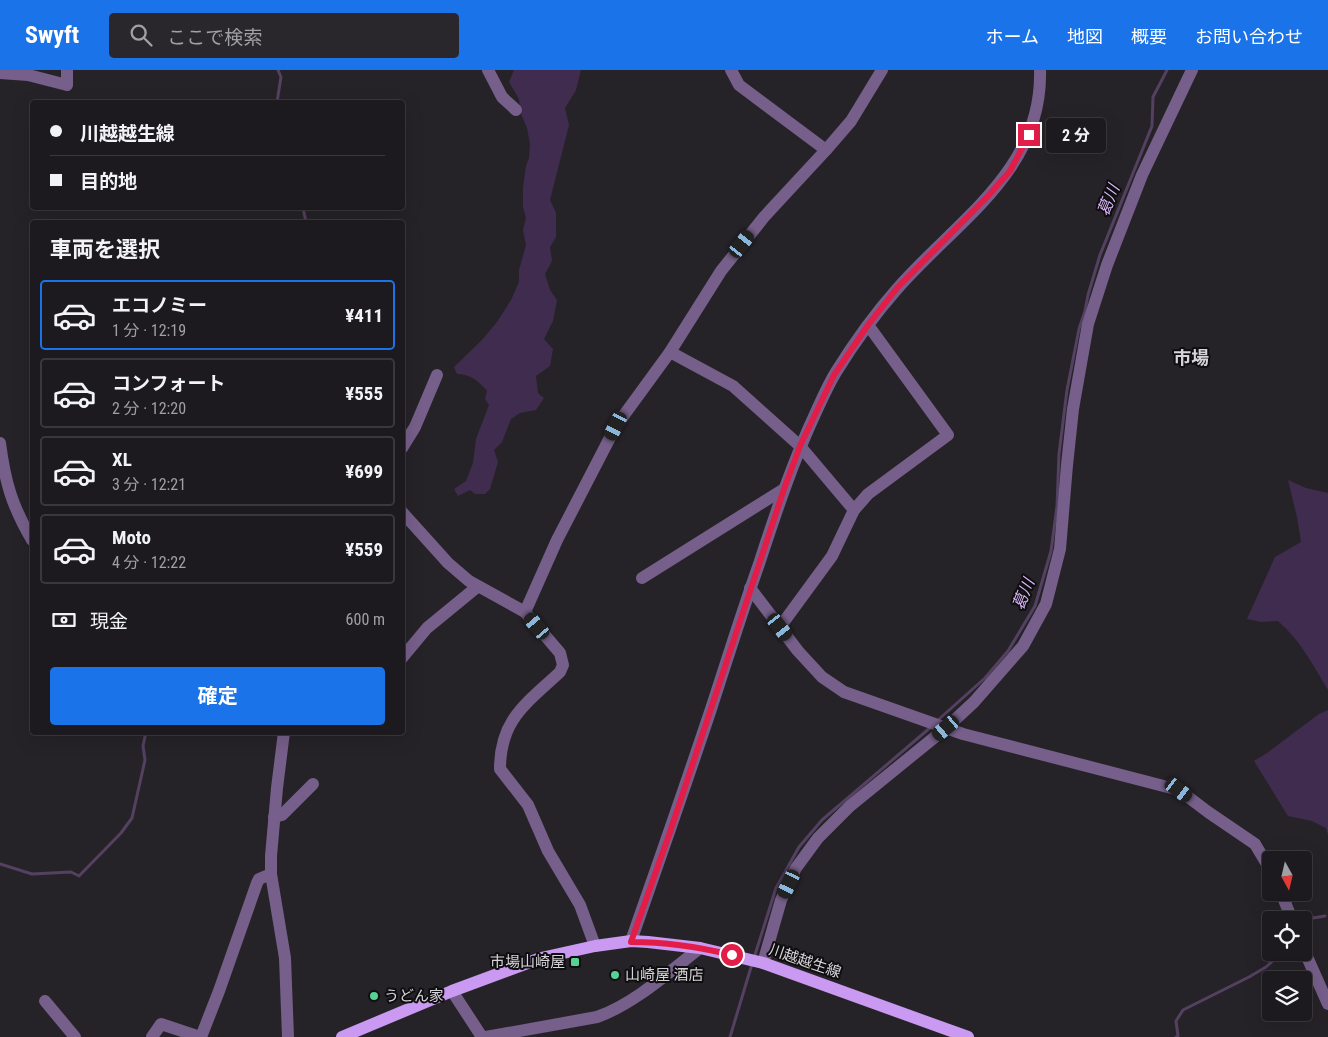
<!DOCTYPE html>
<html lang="ja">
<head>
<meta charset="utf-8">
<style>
  body { margin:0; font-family:"Roboto Condensed","Noto Sans JP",sans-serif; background:#29272b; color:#f1f3f6; height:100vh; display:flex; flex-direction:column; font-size:19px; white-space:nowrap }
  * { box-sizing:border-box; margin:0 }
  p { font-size:16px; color:#a0a1a4 }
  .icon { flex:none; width:28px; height:28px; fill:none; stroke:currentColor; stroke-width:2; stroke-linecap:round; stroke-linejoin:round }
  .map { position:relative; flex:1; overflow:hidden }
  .details { position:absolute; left:30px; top:150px; width:375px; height:515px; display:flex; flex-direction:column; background:#1c1a1e; border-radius:5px; box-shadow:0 5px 20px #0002,0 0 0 1px #3a383c }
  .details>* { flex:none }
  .top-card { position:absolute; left:30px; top:30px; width:375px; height:110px; border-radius:5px; box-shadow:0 5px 20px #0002,0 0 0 1px #3a383c; display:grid; align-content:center; height:110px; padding:0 20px; background:#1c1a1e }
  .needle { width:32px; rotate:172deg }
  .tools { position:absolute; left:1262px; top:781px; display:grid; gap:10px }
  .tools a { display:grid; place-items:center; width:50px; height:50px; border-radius:5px; background:#1c1a1e; box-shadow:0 5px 20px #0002,0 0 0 1px #3a383c; font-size:25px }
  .end { position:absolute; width:22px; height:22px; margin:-11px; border:6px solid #e11d48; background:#fff; box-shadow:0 0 0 2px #fff }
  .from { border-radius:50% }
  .bubble { position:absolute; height:35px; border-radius:5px; background:#1c1a1e; box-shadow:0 5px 20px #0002,0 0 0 1px #3a383c; font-size:16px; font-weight:700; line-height:35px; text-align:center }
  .car { position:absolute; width:15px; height:30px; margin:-15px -8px; border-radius:6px; box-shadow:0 0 4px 1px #0007; background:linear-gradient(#222 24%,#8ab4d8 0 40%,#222 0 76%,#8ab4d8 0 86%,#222 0) }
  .top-card b { display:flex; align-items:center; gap:18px; height:48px; font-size:19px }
  .top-card b+b { border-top:1px solid #3a383c }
  .top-card i { width:12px; height:12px; background:#f1f3f6 }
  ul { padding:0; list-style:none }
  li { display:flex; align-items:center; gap:15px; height:70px; margin:0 10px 8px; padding:0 10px; border:2px solid #3a383c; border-radius:5px }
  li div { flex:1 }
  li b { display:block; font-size:19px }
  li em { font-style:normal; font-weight:700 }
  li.selected { border-color:#1a73e8 }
  li>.icon { width:45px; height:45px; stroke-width:1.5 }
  h2 { padding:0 20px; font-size:22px; line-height:60px }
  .pay { display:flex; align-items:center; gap:12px; height:55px; padding:0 20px; font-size:19px }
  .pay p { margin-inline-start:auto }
  .primary-button { display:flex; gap:10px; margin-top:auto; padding:10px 20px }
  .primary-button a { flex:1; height:58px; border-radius:5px; background:#1a73e8; color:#fff; font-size:20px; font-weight:700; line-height:58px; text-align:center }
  header { display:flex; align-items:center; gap:30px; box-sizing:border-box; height:70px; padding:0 25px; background:#1a73e8; color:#fff }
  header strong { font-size:24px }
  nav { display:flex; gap:28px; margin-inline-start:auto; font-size:18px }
  .search { width:350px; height:45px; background:#29272b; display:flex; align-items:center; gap:12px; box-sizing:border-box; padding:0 18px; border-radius:5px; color:#a0a1a4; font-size:19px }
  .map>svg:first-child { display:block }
</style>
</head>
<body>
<header>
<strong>Swyft</strong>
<div class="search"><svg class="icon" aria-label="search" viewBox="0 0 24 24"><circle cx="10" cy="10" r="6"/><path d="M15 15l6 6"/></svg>ここで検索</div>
<nav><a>ホーム</a><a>地図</a><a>概要</a><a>お問い合わせ</a></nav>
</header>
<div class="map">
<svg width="1328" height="967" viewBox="0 0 1328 967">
  <rect width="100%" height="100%" fill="#262328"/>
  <g fill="#402c4f">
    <path d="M514 0H581L576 20 565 38 569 55 550 130 556 143V167L550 177 552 191 545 204 550 220 557 230 553 251 544 269 553 279 550 296 536 306 538 323 544 328 536 340 520 343 511 349 502 372 494 380 498 392 490 419 485 424H475L470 420 458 426 454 419 466 411 473 393 476 369 489 335 485 329 487 321C479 311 470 304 457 304L454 297 482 270 497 252 511 230 519 212V200L526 175 523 160 526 148 523 137V118L526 96 529 88 530 74 527 58 521 44 519 29 509 12Z"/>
    <path d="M1288 410 1306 418 1328 423V620C1313 595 1300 570 1278 551L1261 552 1247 549 1275 487 1301 472 1297 447Z"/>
    <polygon points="1328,640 1328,765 1326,758 1312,751 1288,746 1254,691 1267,683 1319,644"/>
  </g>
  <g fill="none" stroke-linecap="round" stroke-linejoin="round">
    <g stroke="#544061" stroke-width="3">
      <polyline points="277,32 281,7 278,0"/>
      <polyline points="303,138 306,152"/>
      <polyline points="937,651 985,608 1008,581 1035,536 1051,481 1057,436 1059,384 1067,320 1079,259 1085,241 1088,225 1100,185 1152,56 1153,27 1167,0"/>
      <polyline points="0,794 32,804 71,802 79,806 121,763 132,748 145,690 143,676 146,662"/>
      <polyline points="1301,850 1325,846"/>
      <polyline points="754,888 776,818 799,777 822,750 931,657"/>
      <polyline points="730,967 752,894"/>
      <polyline points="1176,967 1178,966 1176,951 1183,940 1249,907 1266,897 1282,882"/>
    </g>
    <g stroke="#765f8a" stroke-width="12">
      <polyline points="488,0 502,27 516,40"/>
      <polyline points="731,0 739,15 826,80"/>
      <polyline points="0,3 28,5 67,15 67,0"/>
      <polyline points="670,282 733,316 800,376 854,440"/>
      <path d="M0 373C5 412 12 436 32 470"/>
      <polyline points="402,378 415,357 437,305"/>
      <path d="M402 442 448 493 469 511 525 542 560 583 563 595 560 602C527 633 500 649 500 699L528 735 548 781 580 835 595 876"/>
      <polyline points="642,508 784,419"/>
      <polyline points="750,518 798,581 822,607 844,622 963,664 1179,720 1208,742 1255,774 1271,801"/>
      <polyline points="525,542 557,470 616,356 670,282 721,201 764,147 826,80 851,51 882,0"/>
      <polyline points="780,557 832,486 854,440 868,424 948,365 868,255"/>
      <polyline points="402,588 427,558 477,517"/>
      <polyline points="284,662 277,718 271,786 271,804 285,888 288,967"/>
      <polyline points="274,747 282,745 313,714"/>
      <polyline points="1281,822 1292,850"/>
      <path d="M631 871C658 794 685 717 711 639 727 590 742 542 759 494 776 442 793 391 816 342 822 329 828 315 836 302 854 273 874 245 897 219 956 151 1043 101 1040 0"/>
      <polyline points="1304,880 1328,934"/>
      <polyline points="763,893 781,830 796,798 818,768 850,736 946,658 974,632 1023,576 1046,534 1060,479 1067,395 1073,339 1088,254 1107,195 1142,105 1192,0"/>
      <polyline points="452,921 482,967"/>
      <polyline points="45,931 75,967"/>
      <polyline points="152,967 161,954 200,967"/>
      <polyline points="201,967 219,921 257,813 259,809 271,804"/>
      <path d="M486 967 597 947C634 934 669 902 700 878"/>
    </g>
    <polyline stroke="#ca99f1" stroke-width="12" points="342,967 452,921 541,888 595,876 631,871 648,872 700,878 763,893 968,967"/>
  </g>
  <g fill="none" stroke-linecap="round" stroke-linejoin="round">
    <path stroke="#e11d48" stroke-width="6" d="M732 885C699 877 665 872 631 872L670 762 784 419 800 376 834 305 868 255 897 218 988 126 1010 101 1029 65"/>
  </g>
  <g fill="#54d395" stroke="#0e0d0f" stroke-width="2">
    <rect x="570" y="887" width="10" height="10" rx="2.5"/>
    <circle cx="615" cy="905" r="5"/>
    <circle cx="374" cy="926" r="5"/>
  </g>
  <g text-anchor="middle" stroke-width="4" stroke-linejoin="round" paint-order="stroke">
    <g font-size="15" fill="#d6d4d8" stroke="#0e0d0f">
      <text transform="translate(805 891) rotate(19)" y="5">川越越生線</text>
    </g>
    <g font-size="15" fill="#d6d4d8" stroke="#0e0d0f" text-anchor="start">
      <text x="565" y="897" text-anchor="end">市場山崎屋</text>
      <text x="625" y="910">山崎屋 酒店</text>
      <text x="384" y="931">うどん家</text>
    </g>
    <g font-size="16" font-style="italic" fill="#dbb6fa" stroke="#0e0d0f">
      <text transform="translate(1108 130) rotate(-68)" y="6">葛川</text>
      <text transform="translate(1023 524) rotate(-68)" y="6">葛川</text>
    </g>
    <g font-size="18" font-weight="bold" fill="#d6d4d8" stroke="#0e0d0f">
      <text x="1191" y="294">市場</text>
    </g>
  </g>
</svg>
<div class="tools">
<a><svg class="needle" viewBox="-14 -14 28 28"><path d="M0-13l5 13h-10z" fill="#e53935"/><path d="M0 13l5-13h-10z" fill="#a0a1a4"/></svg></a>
<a><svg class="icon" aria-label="locate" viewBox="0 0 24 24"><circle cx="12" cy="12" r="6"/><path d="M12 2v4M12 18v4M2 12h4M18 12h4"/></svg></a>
<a><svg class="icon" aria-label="layers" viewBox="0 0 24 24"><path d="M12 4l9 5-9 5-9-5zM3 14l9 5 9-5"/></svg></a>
</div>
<i class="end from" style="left:732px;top:885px"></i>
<i class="end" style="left:1029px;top:65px"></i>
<div class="bubble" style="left:1046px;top:48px;width:60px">2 分</div>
<i class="car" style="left:742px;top:174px;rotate:38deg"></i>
<i class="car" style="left:616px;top:356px;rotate:207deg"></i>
<i class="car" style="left:537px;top:556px;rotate:320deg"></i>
<i class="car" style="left:780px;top:557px;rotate:142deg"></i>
<i class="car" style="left:946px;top:658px;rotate:230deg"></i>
<i class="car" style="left:1179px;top:720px;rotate:127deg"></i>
<i class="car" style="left:789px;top:814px;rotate:205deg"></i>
<div class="top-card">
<b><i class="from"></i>川越越生線</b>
<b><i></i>目的地</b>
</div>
<section class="details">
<h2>車両を選択</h2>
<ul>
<li class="selected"><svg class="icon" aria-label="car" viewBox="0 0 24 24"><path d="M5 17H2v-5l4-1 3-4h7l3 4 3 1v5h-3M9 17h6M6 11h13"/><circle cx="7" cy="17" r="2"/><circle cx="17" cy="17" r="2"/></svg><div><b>エコノミー</b><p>1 分 · 12:19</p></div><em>¥411</em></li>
<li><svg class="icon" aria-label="car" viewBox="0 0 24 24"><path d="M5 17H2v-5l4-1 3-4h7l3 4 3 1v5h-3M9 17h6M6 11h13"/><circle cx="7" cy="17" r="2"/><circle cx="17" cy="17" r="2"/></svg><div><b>コンフォート</b><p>2 分 · 12:20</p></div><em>¥555</em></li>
<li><svg class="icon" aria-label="car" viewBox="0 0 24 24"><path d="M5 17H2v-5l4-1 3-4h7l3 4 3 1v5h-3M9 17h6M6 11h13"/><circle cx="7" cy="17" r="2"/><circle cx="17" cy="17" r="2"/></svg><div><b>XL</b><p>3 分 · 12:21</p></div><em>¥699</em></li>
<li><svg class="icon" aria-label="car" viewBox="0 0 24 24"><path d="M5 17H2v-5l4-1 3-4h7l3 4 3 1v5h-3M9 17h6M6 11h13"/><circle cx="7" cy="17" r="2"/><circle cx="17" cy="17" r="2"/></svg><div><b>Moto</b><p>4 分 · 12:22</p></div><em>¥559</em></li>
</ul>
<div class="pay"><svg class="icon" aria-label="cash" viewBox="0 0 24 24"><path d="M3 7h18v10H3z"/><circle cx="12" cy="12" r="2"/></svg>現金<p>600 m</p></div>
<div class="primary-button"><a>確定</a></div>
</section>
</div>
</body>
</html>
